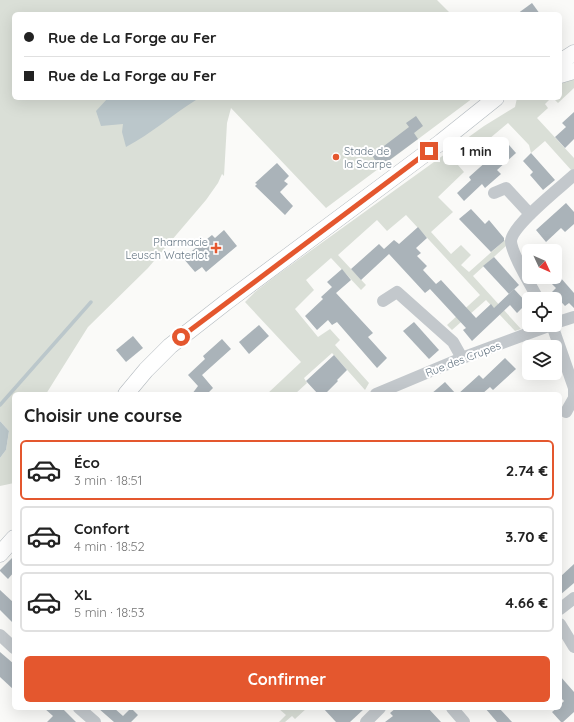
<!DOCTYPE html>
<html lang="fr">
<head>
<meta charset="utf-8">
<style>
  body { margin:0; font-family:Quicksand,sans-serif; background:#f2f2f2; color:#222; height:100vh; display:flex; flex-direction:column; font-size:15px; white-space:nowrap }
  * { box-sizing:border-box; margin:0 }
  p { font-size:13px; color:#767676 }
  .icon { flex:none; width:22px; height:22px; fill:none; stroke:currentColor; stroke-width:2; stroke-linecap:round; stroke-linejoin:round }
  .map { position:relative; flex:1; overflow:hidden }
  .sheet { position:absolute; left:12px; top:392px; width:550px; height:318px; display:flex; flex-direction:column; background:#fff; border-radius:6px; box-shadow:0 4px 16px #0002 }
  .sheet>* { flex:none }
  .hud { position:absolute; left:12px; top:12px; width:550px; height:88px; border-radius:6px; box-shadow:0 4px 16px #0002; display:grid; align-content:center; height:88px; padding:0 12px; background:#fff }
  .needle { width:26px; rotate:134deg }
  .tools { position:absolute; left:522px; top:244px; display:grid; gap:8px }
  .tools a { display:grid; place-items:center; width:40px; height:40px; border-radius:6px; background:#fff; box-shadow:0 4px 16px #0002; font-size:20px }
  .end { position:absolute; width:18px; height:18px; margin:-9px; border:5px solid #e4572e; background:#fff; box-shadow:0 0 0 2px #fff }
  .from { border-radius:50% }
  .bubble { position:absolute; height:28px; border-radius:6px; background:#fff; box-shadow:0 4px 16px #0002; font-size:13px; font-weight:700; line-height:28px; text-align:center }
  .hud b { display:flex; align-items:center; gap:14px; height:38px; font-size:15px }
  .hud b+b { border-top:1px solid #e0e0e0 }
  .hud i { width:10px; height:10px; background:#222 }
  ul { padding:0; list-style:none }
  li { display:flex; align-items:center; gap:12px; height:60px; margin:0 8px 6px; padding:0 4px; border:2px solid #e0e0e0; border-radius:6px }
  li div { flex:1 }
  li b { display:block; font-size:15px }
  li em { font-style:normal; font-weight:700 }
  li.selected { border-color:#e4572e }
  li>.icon { width:36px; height:36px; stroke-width:1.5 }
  h2 { padding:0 12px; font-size:18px; line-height:48px }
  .button { display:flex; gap:8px; margin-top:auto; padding:8px 12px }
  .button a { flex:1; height:46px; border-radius:6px; background:#e4572e; color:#fff; font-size:16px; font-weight:700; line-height:46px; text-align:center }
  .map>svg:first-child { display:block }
</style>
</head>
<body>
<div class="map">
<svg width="574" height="722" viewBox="0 0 574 722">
  <rect width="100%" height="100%" fill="#fafaf8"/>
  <g fill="#dadfd7">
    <polygon points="0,0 437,0 451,14 14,14 14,98 473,98 326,208 231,108 227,123 224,176 222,174 218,183 206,200 148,268 88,327 46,394 14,394 14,483 0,486 0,458 6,450 9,431 0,421"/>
    <polygon points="574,76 574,88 558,103 553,98 560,98 560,80"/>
    <polygon points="517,98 551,98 545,104 548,108 537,118 574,158 574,169 572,171 545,141 531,153 529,145 508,123 458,165 464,172 438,197 453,212 431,232 451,254 461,245 471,255 461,265 469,272 506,239 507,245 473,276 521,329 515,331 486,300 452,330 447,325 480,295 406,215 387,231 377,220 338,255 366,285 361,290 331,258 306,280 314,290 295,309 318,337 330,329 340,340 335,345 369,383 365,390 332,353 304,378 307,383 295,394 267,394 301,362 245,302 255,292 277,275 484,126 515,107"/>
    <polygon points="278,708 307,708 295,719 292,716 285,722 279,722 286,715"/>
  </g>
  <g fill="#bbc7cb">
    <path d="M108 98H196V100C172 115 151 134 126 147L122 132 123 124 101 126 96 111Z"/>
    <polygon points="0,421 9,431 6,450 0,458"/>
  </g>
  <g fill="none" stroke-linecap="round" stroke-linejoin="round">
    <polyline stroke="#bbc7cb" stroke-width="3.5" points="0,405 91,302"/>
  </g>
  <g fill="#aab3b9">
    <polygon points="532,3 540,14 517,14"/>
    <polygon points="574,112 574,139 565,148 555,137 566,127 562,123"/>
    <polygon points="416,116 423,126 414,133 418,139 380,167 371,154 379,147 380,149 409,127 406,123"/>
    <polygon points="509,145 516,153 497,170 501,174 485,188 482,184 464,201 457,193 471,180 469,177 488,160 486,158 494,152 498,156"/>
    <polygon points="531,153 555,180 543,190 530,175 533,172 523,161"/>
    <polygon points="277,163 289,176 284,181 288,184 280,192 293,206 285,215 255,186 257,184 255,183"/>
    <polygon points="566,203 574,212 574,224 565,232 561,228 546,242 536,230"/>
    <polygon points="471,209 485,224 489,220 504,238 504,241 491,252 459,219"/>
    <polygon points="418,227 427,238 416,248 421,253 417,256 427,266 423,270 436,284 441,280 476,318 491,304 494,308 514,289 527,303 517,313 510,305 472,341 463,330 466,328 430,289 425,293 389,254 361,280 351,269 379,244 384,249 394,240 399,244"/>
    <polygon points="224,230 237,246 206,272 202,267 195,272 183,258 212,235 215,238"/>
    <polygon points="494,257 519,285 509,294 483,266"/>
    <polygon points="342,269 351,280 336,293 373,333 368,337 387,358 377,368 337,322 332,325 328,320 317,330 305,316 323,299 321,297 332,287 327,282"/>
    <polygon points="545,277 560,277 574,293 574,308 569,303 565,306 552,292 556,288"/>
    <polygon points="414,322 439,350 429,359 403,331"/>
    <polygon points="259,325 269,336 249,354 239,342"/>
    <polygon points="133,336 143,348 126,362 116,350"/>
    <polygon points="222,339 231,349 202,375 213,388 207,394 192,394 198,386 188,375 205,359 203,356"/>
    <polygon points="334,355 347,370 337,380 338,381 325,394 318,394 306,381"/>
    <polygon points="505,358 516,369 493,390 490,387 482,394 458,394 479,375 483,379"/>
    <polygon points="445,382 456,394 431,394"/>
    <polygon points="14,556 14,572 8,579 0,571 0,570"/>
    <polygon points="574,564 574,583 560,595 560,577"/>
    <polygon points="0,590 14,603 14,624 0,610"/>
    <polygon points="0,652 14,664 14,690 0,677"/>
    <polygon points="560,676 574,692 574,712 563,722 561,722 552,712 557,708 560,708 560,705 564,701 560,697"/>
    <polygon points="44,708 62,708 76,722 47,722 53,716"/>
    <polygon points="98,708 114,708 123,716 131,708 138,715 131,722 114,722"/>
    <polygon points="323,708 365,708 350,722 336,722"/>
    <polygon points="396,708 428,708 441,722 385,722 393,716 390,713"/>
    <polygon points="485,708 499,708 512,722 497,722"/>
  </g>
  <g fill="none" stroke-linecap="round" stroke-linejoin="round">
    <g stroke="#b3babf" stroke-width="17">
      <g id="secondary">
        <polyline points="560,62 574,53"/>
        <polyline points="560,75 574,71"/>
        <polyline points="126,394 146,370 170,346 225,303 441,142 496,98"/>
        <polyline points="0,554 14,538"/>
      </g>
    </g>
    <g stroke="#c3c8cc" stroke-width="12">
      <polyline points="494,193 506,188 530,214"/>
      <path d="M538 299C532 287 511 253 511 241 512 225 561 187 574 175"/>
      <polyline points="383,301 397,292 453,342 462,358"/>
      <polyline points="555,323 574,317"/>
      <polyline points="552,325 574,388 574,398 566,412"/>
      <polyline points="376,394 462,358 551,325"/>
      <polyline points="560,609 574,598"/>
      <polyline points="560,624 574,647"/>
      <polyline points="0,635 14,648"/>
      <polyline points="79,708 95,722"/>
      <polyline points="452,708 464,722"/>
      <polyline points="366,722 380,708"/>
    </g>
    <use href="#secondary" stroke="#fff" stroke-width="16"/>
  </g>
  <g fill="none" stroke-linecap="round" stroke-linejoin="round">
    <polyline stroke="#e4572e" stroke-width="5" points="181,337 429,151"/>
  </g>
  <g fill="#e4572e" stroke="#fff" stroke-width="1.5">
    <circle cx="336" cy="157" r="4"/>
    <path d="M214 242h4v4h4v4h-4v4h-4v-4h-4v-4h4z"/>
  </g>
  <g text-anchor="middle" stroke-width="4" stroke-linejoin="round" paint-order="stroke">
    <g font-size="11" fill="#657683" stroke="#fff" text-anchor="start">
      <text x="344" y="155">Stade de<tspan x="344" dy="13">la Scarpe</tspan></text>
      <text x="208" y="246" text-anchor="end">Pharmacie<tspan x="208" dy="13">Leusch Waterlot</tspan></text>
    </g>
    <g font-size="11" fill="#657683" stroke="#fff">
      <text transform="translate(463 359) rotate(-21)" y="4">Rue des Crupes</text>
    </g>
  </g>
</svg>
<div class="tools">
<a><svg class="needle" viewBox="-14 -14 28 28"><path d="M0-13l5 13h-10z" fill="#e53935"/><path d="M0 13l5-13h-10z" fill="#767676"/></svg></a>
<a><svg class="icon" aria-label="locate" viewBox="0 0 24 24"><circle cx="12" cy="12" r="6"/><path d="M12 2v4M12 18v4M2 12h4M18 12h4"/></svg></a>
<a><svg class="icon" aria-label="layers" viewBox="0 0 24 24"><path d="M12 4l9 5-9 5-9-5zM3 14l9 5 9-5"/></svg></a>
</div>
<i class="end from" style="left:181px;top:337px"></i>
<i class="end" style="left:429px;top:151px"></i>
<div class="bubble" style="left:443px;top:137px;width:66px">1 min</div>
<div class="hud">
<b><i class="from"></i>Rue de La Forge au Fer</b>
<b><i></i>Rue de La Forge au Fer</b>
</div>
<section class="sheet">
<h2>Choisir une course</h2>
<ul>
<li class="selected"><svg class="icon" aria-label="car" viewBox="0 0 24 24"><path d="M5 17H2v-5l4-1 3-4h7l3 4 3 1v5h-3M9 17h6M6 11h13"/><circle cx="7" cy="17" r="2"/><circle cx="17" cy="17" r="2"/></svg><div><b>Éco</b><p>3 min · 18:51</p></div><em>2.74 €</em></li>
<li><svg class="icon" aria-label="car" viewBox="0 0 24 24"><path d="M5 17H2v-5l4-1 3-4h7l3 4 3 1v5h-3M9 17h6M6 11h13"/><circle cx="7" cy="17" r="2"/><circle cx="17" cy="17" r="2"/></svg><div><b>Confort</b><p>4 min · 18:52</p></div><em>3.70 €</em></li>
<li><svg class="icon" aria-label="car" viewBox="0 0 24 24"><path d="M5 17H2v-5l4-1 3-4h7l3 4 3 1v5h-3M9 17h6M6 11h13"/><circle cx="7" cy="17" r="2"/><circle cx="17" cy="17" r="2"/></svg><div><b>XL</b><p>5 min · 18:53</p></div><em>4.66 €</em></li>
</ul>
<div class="button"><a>Confirmer</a></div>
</section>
</div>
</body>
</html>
